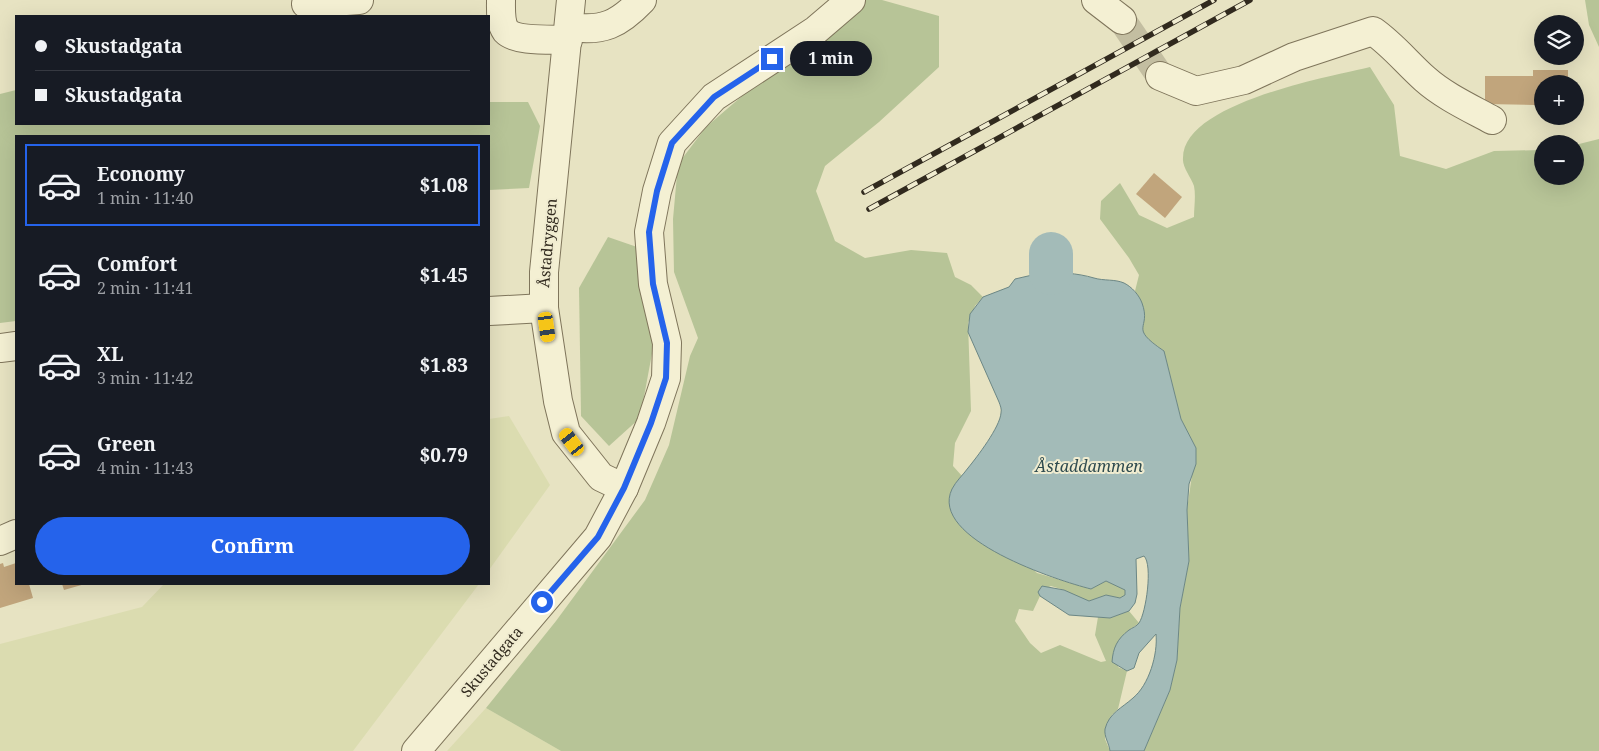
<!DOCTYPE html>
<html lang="en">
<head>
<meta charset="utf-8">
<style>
  body { margin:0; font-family:"Noto Serif",serif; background:#242831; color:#f1f3f6; height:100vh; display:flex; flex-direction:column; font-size:19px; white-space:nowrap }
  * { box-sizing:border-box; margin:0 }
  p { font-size:16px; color:#9ea1a6 }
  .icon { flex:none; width:28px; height:28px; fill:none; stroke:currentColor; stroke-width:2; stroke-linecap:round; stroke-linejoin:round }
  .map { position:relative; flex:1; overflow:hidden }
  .drawer { position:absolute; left:15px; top:135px; width:475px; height:450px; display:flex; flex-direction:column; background:#171b24; border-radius:0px; box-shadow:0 5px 20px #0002 }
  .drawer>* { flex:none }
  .top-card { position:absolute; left:15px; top:15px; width:475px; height:110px; border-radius:0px; box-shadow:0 5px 20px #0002; display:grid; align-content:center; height:110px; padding:0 20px; background:#171b24 }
  .controls { position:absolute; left:1534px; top:15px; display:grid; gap:10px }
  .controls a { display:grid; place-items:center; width:50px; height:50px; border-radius:50%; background:#171b24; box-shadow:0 5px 20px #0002; font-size:25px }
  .end { position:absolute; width:22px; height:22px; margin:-11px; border:6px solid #2563eb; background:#fff; box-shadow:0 0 0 2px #fff }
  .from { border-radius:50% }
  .bubble { position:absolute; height:35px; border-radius:18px; background:#171b24; box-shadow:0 5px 20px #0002; font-size:16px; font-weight:700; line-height:35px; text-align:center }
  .car { position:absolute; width:15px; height:30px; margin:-15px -8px; border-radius:6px; box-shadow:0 0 4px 1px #0007; background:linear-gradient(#f5c518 24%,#345 0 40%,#f5c518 0 76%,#345 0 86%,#f5c518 0) }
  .top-card b { display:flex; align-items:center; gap:18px; height:48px; font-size:19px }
  .top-card b+b { border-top:1px solid #363941 }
  .top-card i { width:12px; height:12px; background:#f1f3f6 }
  ul { padding:9px 0 0; list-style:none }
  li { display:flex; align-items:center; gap:15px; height:82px; margin:0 10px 8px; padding:0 10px; border:2px solid transparent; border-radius:0px }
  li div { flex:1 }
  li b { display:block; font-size:19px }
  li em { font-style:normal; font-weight:700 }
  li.active { border-color:#2563eb }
  li>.icon { width:45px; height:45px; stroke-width:1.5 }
  .cta { display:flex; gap:10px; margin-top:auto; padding:10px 20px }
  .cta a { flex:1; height:58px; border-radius:30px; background:#2563eb; color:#fff; font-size:20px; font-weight:700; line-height:58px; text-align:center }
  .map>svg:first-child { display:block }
</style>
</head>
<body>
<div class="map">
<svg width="1599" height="751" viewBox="0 0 1599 751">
  <rect width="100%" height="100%" fill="#e7e3c2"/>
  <g fill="#dbdcb0">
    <polygon points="509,416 550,485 489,570 489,419"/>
    <polygon points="164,584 479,584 353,751 0,751 0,644 142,607"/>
    <polygon points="486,708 561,751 447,751"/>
  </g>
  <g fill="#b7c497">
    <polygon points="854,0 882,0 939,16 939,67 879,122 825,166 816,191 835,241 865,258 911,250 947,253 955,277 971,285 983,297 975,306 968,323 971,411 955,443 953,466 962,476 951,491 1037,573 1091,589 1106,581 1126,590 1125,595 1120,598 1106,595 1089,601 1083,600 1064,590 1051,586 1038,592 1040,596 1033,611 1019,609 1015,621 1030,643 1041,653 1060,645 1101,662 1106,661 1095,635 1098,617 1110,618 1129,611 1139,623 1125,633 1118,667 1127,671 1118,709 1111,716 1105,739 1110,751 561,751 486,708 556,621 645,500 669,445 690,356 698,338 674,272 673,219 678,164 706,127"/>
    <polygon points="1585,0 1599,0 1599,47 1589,25"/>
    <path d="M1370 67 1394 105 1400 156 1446 169 1494 151 1542 150V176H1575V145L1599 139V751H1144L1170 690 1177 660 1180 608 1189 561 1187 509 1196 448 1181 419 1164 351 1145 337 1142 329V304L1135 291 1139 275 1129 258 1100 219 1101 201 1120 183 1139 215 1167 228 1194 217C1194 207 1196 196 1194 186 1191 177 1182 167 1183 158 1183 103 1328 77 1370 67Z"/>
    <polygon points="16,90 16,124 489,124 489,102 528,102 540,126 529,188 489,190 489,136 16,136 16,321 0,323 0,94"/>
    <polygon points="608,237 637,247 654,343 640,418 609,446 581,416 579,288"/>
  </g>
  <path fill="#a3bbb8" stroke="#6c8785" d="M1041 273C1059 272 1077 273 1094 278 1104 281 1115 279 1124 283 1132 287 1139 295 1142 303 1152 330 1127 326 1164 351L1181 419 1196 448V464L1189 484 1187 510 1189 561 1180 608 1177 660 1170 690 1144 751H1110C1109 743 1104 737 1105 729 1109 713 1122 708 1133 698 1149 685 1158 654 1156 634L1139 653 1134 668 1127 671 1112 662C1113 648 1117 639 1129 630 1132 628 1137 626 1139 623 1146 613 1153 565 1144 556L1136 559 1137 594 1135 603 1129 611 1110 618 1069 615 1040 596 1038 592 1042 586 1064 590 1089 601 1106 595 1120 598 1125 595V590L1106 581 1091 589C1059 581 928 539 952 489 956 481 963 475 968 468 977 457 1000 427 1001 413 1002 409 1000 405 999 402L968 332 970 314 983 297 1009 287 1015 279Z"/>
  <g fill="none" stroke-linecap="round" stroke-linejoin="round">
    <polyline stroke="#a3bbb8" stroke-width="44" points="1051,254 1051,273"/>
  </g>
  <g fill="#c1a57c">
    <polygon points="1533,70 1568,70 1568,84 1542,84 1542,99 1535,99 1535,105 1485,104 1485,76 1533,76"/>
    <polygon points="1154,173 1182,197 1165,218 1136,194"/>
    <polygon points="3,563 4,567 16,563 16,584 29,584 33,598 0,608 0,564"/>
    <polygon points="62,584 85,584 64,590"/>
  </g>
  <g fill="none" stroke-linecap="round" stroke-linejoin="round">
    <polyline stroke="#c3bea1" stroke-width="28" stroke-dasharray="28 14" stroke-linecap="butt" points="1122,20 1160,76"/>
    <g stroke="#7f755b" stroke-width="30">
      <g id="minor">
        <path d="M501 0C501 9 500 23 506 31 516 42 553 39 568 40"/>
        <polyline points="571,0 544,272 544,308 558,401 566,433 601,477 624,488"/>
        <polyline points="1096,0 1122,20"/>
        <polyline points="306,4 359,0"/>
        <path d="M570 27C603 32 619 24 642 0"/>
        <path d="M1160 76 1196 91 1244 80 1294 57 1373 31C1393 45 1407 63 1425 79 1444 96 1470 108 1492 120"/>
        <polyline points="489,311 544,308"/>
        <polyline points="0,348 16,346"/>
        <polyline points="0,541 16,534"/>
        <polyline points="416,751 598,537 624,488 651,423 666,378 667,343 653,284 649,232 657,191 672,143 714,97 816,30 851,0"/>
      </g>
    </g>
    <use href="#minor" stroke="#f4f0d3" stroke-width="28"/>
    <g stroke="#312a1e" stroke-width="5.5">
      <g id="rail">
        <polyline points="864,192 1214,0"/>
        <polyline points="869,209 1250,0"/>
      </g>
    </g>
    <use href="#rail" stroke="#f0ecd0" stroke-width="4" stroke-dasharray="11" stroke-linecap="butt"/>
  </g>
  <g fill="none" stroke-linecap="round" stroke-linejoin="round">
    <polyline stroke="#2563eb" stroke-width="6" points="542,602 598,537 624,488 651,423 666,378 667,343 653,284 649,232 657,191 672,143 714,97 772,59"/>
  </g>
  <g text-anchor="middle" stroke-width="4" stroke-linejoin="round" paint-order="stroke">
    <g font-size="15" fill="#312a1e" stroke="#f0ecd0">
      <text transform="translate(548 243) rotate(-85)" y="5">Åstadryggen</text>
      <text transform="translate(492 662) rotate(-50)" y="5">Skustadgata</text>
    </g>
    <g font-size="16" font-style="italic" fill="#2f4b4f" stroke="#f0ecd0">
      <text x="1089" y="472">Åstaddammen</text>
    </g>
  </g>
</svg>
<div class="controls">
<a><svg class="icon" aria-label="layers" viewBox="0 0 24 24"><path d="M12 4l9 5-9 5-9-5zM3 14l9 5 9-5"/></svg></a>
<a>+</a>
<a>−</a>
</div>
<i class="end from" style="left:542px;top:602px"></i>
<i class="end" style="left:772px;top:59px"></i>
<div class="bubble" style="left:790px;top:41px;width:82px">1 min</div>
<i class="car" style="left:547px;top:327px;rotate:172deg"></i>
<i class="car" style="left:572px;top:442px;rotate:323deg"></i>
<div class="top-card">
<b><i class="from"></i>Skustadgata</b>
<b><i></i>Skustadgata</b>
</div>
<section class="drawer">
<ul>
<li class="active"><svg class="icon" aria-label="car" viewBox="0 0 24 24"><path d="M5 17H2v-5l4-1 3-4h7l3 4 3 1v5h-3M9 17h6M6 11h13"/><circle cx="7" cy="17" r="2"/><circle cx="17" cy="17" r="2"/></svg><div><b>Economy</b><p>1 min · 11:40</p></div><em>$1.08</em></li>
<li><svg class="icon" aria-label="car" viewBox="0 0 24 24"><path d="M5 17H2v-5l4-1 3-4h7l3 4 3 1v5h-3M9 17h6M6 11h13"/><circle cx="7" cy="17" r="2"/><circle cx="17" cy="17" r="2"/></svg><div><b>Comfort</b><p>2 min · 11:41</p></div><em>$1.45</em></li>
<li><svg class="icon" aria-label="car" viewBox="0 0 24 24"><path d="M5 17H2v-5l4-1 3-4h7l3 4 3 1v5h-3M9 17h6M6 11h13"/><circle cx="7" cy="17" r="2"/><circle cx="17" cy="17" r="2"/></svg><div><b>XL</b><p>3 min · 11:42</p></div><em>$1.83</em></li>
<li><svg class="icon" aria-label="car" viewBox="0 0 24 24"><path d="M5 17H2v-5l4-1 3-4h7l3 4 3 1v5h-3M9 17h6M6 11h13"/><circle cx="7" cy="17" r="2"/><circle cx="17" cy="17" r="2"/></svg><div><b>Green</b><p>4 min · 11:43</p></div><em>$0.79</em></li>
</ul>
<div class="cta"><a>Confirm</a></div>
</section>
</div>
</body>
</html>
